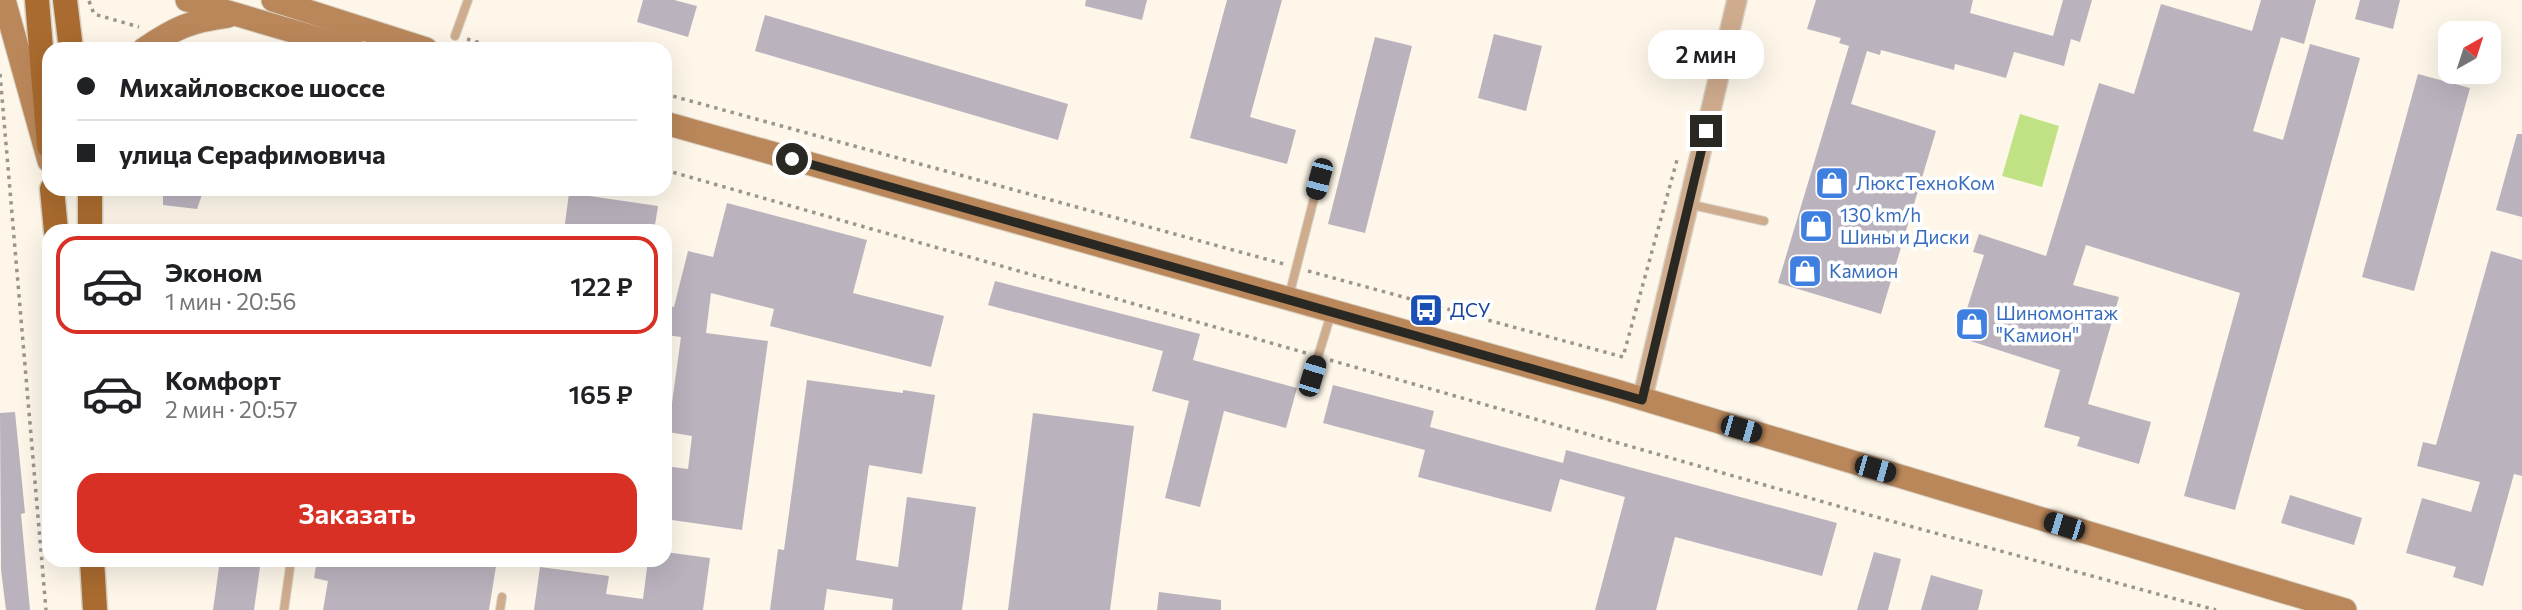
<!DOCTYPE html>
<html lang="ru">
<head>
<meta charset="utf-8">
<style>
  body { margin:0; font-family:Commissioner,sans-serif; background:#f6f6f6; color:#202124; height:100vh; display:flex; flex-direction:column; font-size:26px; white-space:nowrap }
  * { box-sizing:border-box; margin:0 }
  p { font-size:23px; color:#757577 }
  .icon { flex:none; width:38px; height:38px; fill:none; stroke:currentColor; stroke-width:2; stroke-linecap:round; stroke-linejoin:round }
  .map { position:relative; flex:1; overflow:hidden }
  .side { position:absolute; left:42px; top:224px; width:630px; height:343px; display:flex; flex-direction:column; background:#fff; border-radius:21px; box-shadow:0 7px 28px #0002 }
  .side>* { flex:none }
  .hud { position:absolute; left:42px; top:42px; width:630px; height:154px; border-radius:21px; box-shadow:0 7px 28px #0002; display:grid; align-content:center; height:154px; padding:0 35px; background:#fff }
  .needle { width:46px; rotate:39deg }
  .fabs { position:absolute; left:2438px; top:21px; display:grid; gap:14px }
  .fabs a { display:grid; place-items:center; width:63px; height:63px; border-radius:14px; background:#fff; box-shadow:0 7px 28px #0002; font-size:35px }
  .end { position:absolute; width:32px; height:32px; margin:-16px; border:9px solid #2a2823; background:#fff; box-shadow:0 0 0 4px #fff }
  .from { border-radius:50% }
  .bubble { position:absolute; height:49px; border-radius:21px; background:#fff; box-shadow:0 7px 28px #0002; font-size:23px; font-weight:600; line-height:49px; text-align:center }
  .car { position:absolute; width:21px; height:42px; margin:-21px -10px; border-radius:9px; box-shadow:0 0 5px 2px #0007; background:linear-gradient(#222 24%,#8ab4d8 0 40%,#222 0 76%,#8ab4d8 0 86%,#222 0) }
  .hud b { display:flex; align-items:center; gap:24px; height:66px; font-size:26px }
  .hud b+b { border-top:2px solid #e0e0e0 }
  .hud i { width:18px; height:18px; background:#202124 }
  ul { padding:12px 0 0; list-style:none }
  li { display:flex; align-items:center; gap:21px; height:98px; margin:0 14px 10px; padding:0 21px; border:4px solid transparent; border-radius:21px }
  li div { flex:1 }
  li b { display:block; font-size:26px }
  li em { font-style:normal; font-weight:600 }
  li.on { border-color:#d93025 }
  li>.icon { width:63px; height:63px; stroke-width:1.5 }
  .primary-button { display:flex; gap:14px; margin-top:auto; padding:14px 35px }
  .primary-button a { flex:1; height:80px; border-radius:21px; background:#d93025; color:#fff; font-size:28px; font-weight:600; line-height:80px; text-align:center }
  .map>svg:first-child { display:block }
</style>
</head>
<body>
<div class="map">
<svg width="2522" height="610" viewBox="0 0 2522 610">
  <rect width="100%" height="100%" fill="#fdf6e9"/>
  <polygon fill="#c1e284" points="2020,114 2059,126 2042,187 2002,176"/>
  <g fill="#bab3be">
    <polygon points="643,0 674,0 697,6 688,37 637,22"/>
    <polygon points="1086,0 1147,0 1142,20 1085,6"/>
    <polygon points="1227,0 1282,0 1250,117 1296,130 1287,164 1190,138"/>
    <polygon points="1816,0 1973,0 1970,13 2053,36 2063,0 2092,0 2080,42 2071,39 2064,66 2014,52 2006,78 1955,64 1954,70 1881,50 1880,55 1867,51 1851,104 1936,131 1881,314 1778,283 1849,46 1839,43 1841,38 1807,29"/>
    <polygon points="2261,0 2316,0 2304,44 2281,37 2253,131 2283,140 2310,44 2360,58 2235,510 2184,496 2240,293 2086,245 2073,285 2119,297 2088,404 2151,422 2139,464 2077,446 2080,437 2044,427 2060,370 1958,337 1984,255 1973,252 1979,234 2046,256 2099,83 2134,94 2161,4 2252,31"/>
    <polygon points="2360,0 2400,0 2393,29 2355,19"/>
    <polygon points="765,15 1068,104 1058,140 755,51"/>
    <polygon points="1494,34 1542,46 1526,111 1478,98"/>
    <polygon points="1375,37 1412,46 1365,233 1328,224"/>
    <polygon points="2418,74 2470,88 2414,291 2362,277"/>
    <polygon points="2517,134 2522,134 2522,217 2496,210"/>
    <polygon points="163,189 204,189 197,209 163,205"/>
    <polygon points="569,193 658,206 654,231 564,231"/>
    <polygon points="727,203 867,240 853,293 944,316 931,367 770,326 774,309 711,293 706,333 768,341 742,530 665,519 665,466 688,469 692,436 668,432 681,337 665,335 668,306 674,307 688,251 713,257"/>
    <polygon points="2491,251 2522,260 2522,476 2514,474 2483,586 2453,577 2456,567 2406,553 2422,498 2471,512 2480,482 2417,466 2423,442 2436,445"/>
    <polygon points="995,281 1200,334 1193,360 1297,388 1286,428 1224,411 1200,507 1165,498 1189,401 1152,391 1163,351 988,305"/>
    <polygon points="807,380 903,393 903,390 935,395 922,474 869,465 856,560 898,567 907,497 976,507 962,610 892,610 893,599 827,589 824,610 770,610 778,549 784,550"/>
    <polygon points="1333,385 1434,411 1430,427 1563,463 1566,450 1837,523 1822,576 1675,537 1656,610 1595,610 1625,497 1560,479 1551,512 1418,477 1425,450 1323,423"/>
    <polygon points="15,412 25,513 21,514 30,610 6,610 1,570 0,413"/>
    <polygon points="1033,413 1134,426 1110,610 1008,610"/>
    <polygon points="2290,495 2362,518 2354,545 2281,523"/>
    <polygon points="665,552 710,558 703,610 534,610 540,567 609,576 606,594 643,599 648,560 665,560"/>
    <polygon points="1874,552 1901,559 1888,610 1857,610"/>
    <polygon points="220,560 261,560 254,610 213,610"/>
    <polygon points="317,560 497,560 489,610 323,610 328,581 314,578"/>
    <polygon points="1931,575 1983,590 1978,610 1921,610"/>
    <polygon points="1159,592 1221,600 1221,610 1157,610"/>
  </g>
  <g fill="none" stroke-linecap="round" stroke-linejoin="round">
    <g stroke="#d7d1c5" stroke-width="10">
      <g id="service">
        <polyline points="455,36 468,0"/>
        <polyline points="341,191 342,189"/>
        <polyline points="1688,204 1764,221"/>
        <polyline points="1289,296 1319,179"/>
        <polyline points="1312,376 1331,314"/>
        <polyline points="284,610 291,560"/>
        <polyline points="500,610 502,597"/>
      </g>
    </g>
    <g stroke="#d7d1c5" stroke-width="22">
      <polyline id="tertiary" points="1642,400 1737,0"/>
    </g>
    <g stroke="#d7d1c5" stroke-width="25">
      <g id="secondary">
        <polyline points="4,0 49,161"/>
        <polyline points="187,0 354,49"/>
        <polyline points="273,0 426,49"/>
        <path d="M144 49C175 28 190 21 228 16"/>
        <polyline points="665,123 1613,390 2345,610"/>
      </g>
    </g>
    <g stroke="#d7d1c5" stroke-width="27">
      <g id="primary">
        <polyline points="37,0 49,146"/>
        <polyline points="65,0 71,49"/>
        <polyline points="52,189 56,231"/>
        <polyline points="90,189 90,231"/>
        <polyline points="92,560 95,610"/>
      </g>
    </g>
    <g stroke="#9b968d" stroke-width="3.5" stroke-dasharray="3.5 5" stroke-linecap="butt">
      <polyline points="89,1 94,14 139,27"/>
      <polyline points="467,39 502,49"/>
      <polyline points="0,74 46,610"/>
      <polyline points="665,94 1284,264"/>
      <polyline points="665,170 1306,353"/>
      <polyline points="1308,271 1623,357 1677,160"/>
      <polyline points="1330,360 1862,513 2216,610"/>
    </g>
    <use href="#service" stroke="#cfac8e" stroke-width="8"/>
    <use href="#tertiary" stroke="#cfac8e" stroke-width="19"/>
    <use href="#secondary" stroke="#ba875a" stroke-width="23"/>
    <use href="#primary" stroke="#a96b2f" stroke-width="24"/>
  </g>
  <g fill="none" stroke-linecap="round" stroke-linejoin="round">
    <polyline stroke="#2a2823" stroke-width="9" points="792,159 1642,400 1706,131"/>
  </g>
  <defs>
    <g id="shop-square" transform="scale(1.75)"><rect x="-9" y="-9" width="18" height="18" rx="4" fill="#3f7fe0" stroke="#fff"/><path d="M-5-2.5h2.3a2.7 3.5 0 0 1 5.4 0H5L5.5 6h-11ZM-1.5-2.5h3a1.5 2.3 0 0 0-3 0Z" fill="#fff"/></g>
    <g id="bus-square" transform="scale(1.75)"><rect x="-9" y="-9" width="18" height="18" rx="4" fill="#1a4fb4" stroke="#fff"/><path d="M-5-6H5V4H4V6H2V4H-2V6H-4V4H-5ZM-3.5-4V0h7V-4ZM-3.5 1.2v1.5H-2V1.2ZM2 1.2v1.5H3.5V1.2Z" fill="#fff"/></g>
  </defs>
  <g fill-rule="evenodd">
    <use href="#shop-square" x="1832" y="183"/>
    <use href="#shop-square" x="1816" y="226"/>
    <use href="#shop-square" x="1805" y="271"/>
    <use href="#bus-square" x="1426" y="310"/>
    <use href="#shop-square" x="1972" y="324"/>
  </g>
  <g text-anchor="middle" stroke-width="7" stroke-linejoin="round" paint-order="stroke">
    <g font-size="19" fill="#366cbe" stroke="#fff" text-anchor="start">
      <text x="1856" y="190">ЛюксТехноКом</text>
      <text x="1840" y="222">130 km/h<tspan x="1840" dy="22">Шины и Диски</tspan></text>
      <text x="1829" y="278">Камион</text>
      <text x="1996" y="320">Шиномонтаж<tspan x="1996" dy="22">"Камион"</tspan></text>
    </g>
    <g font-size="19" fill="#164399" stroke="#fff" text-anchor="start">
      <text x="1450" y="317">ДСУ</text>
    </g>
  </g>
</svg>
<div class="fabs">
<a><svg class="needle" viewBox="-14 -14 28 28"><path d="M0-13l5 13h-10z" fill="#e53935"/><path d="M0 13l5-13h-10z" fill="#757577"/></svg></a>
</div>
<i class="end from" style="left:792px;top:159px"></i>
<i class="end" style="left:1706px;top:131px"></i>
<div class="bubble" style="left:1648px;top:30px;width:116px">2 мин</div>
<i class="car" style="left:1319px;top:179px;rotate:195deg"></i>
<i class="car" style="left:1312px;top:376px;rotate:17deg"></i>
<i class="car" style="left:1741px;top:429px;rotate:106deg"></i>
<i class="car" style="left:1875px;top:469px;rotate:106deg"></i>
<i class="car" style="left:2064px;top:526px;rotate:287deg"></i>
<div class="hud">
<b><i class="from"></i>Михайловское шоссе</b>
<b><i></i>улица Серафимовича</b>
</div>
<section class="side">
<ul>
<li class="on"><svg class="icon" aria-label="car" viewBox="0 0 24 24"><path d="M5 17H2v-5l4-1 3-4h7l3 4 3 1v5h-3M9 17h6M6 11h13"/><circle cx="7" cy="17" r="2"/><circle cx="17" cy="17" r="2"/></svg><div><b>Эконом</b><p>1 мин · 20:56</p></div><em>122 ₽</em></li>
<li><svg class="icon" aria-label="car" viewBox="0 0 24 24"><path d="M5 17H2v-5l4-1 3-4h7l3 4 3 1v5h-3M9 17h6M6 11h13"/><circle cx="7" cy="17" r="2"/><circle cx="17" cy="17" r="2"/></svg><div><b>Комфорт</b><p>2 мин · 20:57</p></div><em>165 ₽</em></li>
</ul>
<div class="primary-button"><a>Заказать</a></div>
</section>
</div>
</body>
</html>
